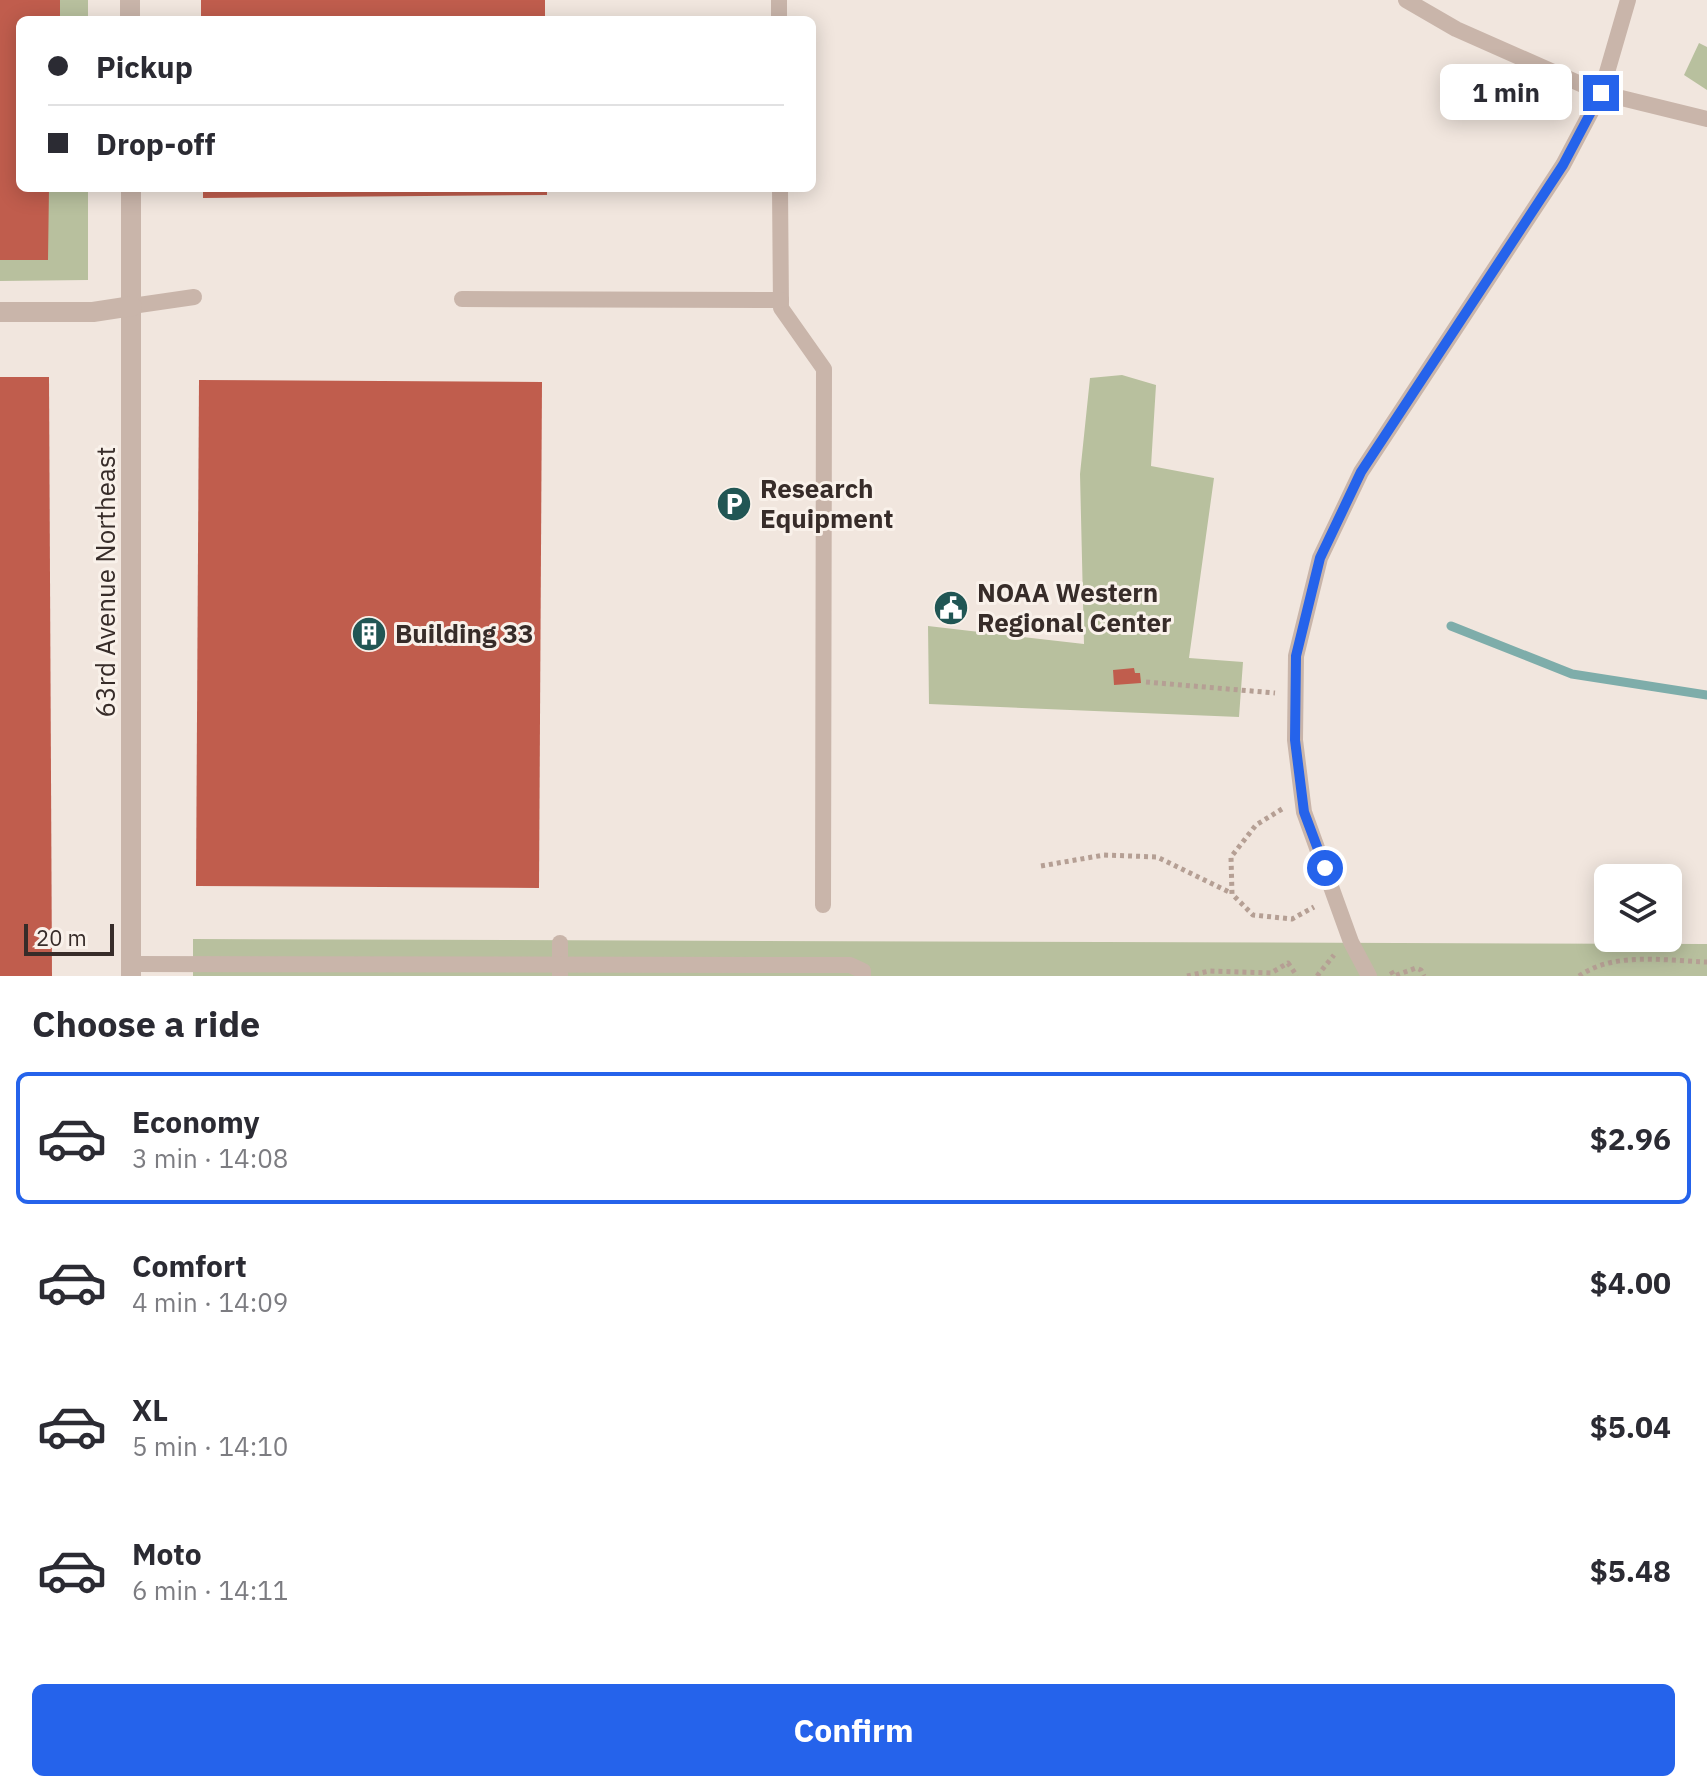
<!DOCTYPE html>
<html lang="en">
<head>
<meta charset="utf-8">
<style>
  body { margin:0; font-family:"IBM Plex Sans",sans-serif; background:#f7f7f7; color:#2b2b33; height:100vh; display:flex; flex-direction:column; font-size:30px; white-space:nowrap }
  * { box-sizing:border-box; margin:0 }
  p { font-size:26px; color:#7c7c81 }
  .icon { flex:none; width:44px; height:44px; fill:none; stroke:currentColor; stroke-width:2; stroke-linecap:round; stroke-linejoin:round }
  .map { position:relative; height:976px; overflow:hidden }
  .drawer { display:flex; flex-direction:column; background:#fff; flex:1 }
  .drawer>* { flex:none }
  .guide { position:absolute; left:16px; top:16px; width:800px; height:176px; border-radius:12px; box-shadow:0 4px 20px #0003; display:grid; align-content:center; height:176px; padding:0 32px; background:#fff }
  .fabs { position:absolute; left:1594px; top:864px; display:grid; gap:16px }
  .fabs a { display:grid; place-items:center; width:88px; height:88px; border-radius:12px; background:#fff; box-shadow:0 4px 20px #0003; font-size:40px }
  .scale { position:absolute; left:24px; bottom:20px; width:90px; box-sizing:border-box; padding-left:8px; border:4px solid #372c29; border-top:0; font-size:22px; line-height:28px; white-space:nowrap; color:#372c29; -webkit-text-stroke:6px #f9f1ea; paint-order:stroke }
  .end { position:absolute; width:36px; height:36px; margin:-18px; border:10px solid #2563eb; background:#fff; box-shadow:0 0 0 4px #fff }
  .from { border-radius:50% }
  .bubble { position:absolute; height:56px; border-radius:12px; background:#fff; box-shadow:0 4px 20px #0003; font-size:26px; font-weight:700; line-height:56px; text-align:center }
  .guide b { display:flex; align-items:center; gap:28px; height:76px; font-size:30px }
  .guide b+b { border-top:2px solid #e1e1e2 }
  .guide i { width:20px; height:20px; background:#2b2b33 }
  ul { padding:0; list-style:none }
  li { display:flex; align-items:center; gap:24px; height:132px; margin:0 16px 12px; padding:0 16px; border:4px solid transparent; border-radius:12px }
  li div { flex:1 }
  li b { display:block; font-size:30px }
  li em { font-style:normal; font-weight:700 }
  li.active { border-color:#2563eb }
  li>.icon { width:72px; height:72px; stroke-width:1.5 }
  h2 { padding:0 32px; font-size:36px; line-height:96px }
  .cta { display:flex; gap:16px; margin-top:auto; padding:16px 32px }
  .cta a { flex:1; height:92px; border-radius:12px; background:#2563eb; color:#fff; font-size:32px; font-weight:700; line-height:92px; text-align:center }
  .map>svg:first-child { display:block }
</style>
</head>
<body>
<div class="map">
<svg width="1707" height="976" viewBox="0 0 1707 976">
  <rect width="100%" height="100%" fill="#f1e6de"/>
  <g fill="#b8c09e">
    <polygon points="0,0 88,0 88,20 20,20 20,188 88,188 88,280 0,281"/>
    <polygon points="1699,43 1707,47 1707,90 1684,75"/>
    <polygon points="1122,375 1156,385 1151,466 1214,478 1189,658 1243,662 1239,717 929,704 928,626 1084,644 1080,474 1090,378"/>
    <polygon points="193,939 1707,944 1707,976 193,976"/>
  </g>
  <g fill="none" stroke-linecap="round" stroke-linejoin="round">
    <polyline stroke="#7eadaa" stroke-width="9" points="1451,626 1572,674 1707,695"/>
  </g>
  <g fill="#c05d4d">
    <polygon points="0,0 60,0 60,20 20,20 20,188 49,188 48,260 0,260"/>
    <rect x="201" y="0" width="344" height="20"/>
    <polygon points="203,188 547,188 547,195 203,198"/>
    <polygon points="0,377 49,377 52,976 0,976"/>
    <polygon points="199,380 542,382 539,888 196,886"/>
    <polygon points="1134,668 1135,673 1140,673 1141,683 1114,685 1113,670"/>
  </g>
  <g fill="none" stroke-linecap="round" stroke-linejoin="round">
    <g stroke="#b59f94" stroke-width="5" stroke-dasharray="4 4" stroke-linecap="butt">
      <polyline points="1146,682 1275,693"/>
      <polyline points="1282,809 1256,825 1231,857 1232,894 1253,915 1292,919 1314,907"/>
      <polyline points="1041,866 1104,855 1157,857 1231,893"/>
      <polyline points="1391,971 1394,976 1416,968 1421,970 1424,976"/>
      <polyline points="1187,976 1209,971 1271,973 1288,963 1297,976"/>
      <polyline points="1317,976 1334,955"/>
      <path d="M1579 976C1615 951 1665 961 1707 962"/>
    </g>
    <g stroke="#c9b5aa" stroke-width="16">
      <polyline points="779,0 779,20"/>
      <polyline points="1406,0 1456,29 1601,93 1707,119"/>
      <polyline points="780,188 781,308 824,369 823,905"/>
      <polyline points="462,299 781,300"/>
      <polyline points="132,306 194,297"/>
      <polyline points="560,943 560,976"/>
      <polyline points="131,964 850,965 863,971 863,976"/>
      <polyline points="1369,976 1351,942 1304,812 1295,740 1296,656 1320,558 1361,472 1563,165 1601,93 1628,0"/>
    </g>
    <g stroke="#c9b5aa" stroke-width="20">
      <polyline points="130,0 130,20"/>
      <polyline points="131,188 131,976"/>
      <polyline points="0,312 93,312 132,306"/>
    </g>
  </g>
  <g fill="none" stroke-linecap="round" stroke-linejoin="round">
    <polyline stroke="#2563eb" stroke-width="10" points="1325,868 1304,812 1295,740 1296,656 1320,558 1361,472 1563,165 1601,93"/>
  </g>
  <defs>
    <g id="parking-disc" transform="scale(1.8)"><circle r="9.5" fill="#215654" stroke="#f9f1ea"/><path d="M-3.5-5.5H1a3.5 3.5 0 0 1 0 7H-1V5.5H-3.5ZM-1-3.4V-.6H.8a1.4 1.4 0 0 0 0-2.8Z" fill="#fff"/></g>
    <g id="civic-disc" transform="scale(1.8)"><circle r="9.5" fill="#215654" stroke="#f9f1ea"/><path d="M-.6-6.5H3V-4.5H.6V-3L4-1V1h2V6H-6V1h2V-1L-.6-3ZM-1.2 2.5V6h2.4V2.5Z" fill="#fff"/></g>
    <g id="building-disc" transform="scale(1.8)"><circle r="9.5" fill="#215654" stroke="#f9f1ea"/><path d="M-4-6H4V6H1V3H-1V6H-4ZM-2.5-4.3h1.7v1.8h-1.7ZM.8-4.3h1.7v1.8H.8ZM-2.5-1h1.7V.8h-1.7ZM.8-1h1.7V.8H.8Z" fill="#fff"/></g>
  </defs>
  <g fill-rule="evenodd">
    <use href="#parking-disc" x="734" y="504"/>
    <use href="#civic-disc" x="951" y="608"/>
    <use href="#building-disc" x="369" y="634"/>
  </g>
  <g text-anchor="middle" stroke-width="6" stroke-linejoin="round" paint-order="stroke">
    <g font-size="26" font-weight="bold" fill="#372c29" stroke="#f9f1ea" text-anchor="start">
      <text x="760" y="498">Research<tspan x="760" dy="30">Equipment</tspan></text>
      <text x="977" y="602">NOAA Western<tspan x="977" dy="30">Regional Center</tspan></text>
      <text x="395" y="643">Building 33</text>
    </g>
    <g font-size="26" fill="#372c29" stroke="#f9f1ea">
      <text transform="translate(106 582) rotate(-90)" y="9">63rd Avenue Northeast</text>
    </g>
  </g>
</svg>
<div class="fabs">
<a><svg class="icon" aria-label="layers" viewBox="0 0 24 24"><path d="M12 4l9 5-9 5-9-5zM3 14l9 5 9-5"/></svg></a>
</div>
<div class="scale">20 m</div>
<i class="end from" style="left:1325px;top:868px"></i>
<i class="end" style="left:1601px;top:93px"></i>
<div class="bubble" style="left:1440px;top:64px;width:132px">1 min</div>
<div class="guide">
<b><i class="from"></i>Pickup</b>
<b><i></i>Drop-off</b>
</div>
</div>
<section class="drawer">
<h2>Choose a ride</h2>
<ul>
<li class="active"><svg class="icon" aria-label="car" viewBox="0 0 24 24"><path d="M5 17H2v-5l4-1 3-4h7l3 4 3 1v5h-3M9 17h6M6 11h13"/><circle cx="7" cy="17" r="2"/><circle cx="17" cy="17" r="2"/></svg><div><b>Economy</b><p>3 min · 14:08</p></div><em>$2.96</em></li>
<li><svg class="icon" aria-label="car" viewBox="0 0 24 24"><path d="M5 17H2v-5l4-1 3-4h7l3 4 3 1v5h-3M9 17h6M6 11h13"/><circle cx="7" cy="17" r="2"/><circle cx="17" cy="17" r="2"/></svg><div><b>Comfort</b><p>4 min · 14:09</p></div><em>$4.00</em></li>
<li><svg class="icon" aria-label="car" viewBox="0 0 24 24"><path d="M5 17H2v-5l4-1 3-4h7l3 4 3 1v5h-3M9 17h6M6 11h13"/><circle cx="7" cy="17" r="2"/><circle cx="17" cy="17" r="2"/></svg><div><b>XL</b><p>5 min · 14:10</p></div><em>$5.04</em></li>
<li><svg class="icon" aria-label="car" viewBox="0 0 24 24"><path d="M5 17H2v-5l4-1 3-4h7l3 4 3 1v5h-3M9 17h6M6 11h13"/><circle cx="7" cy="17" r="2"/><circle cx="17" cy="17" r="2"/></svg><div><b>Moto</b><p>6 min · 14:11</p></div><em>$5.48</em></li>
</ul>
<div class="cta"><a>Confirm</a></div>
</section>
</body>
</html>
